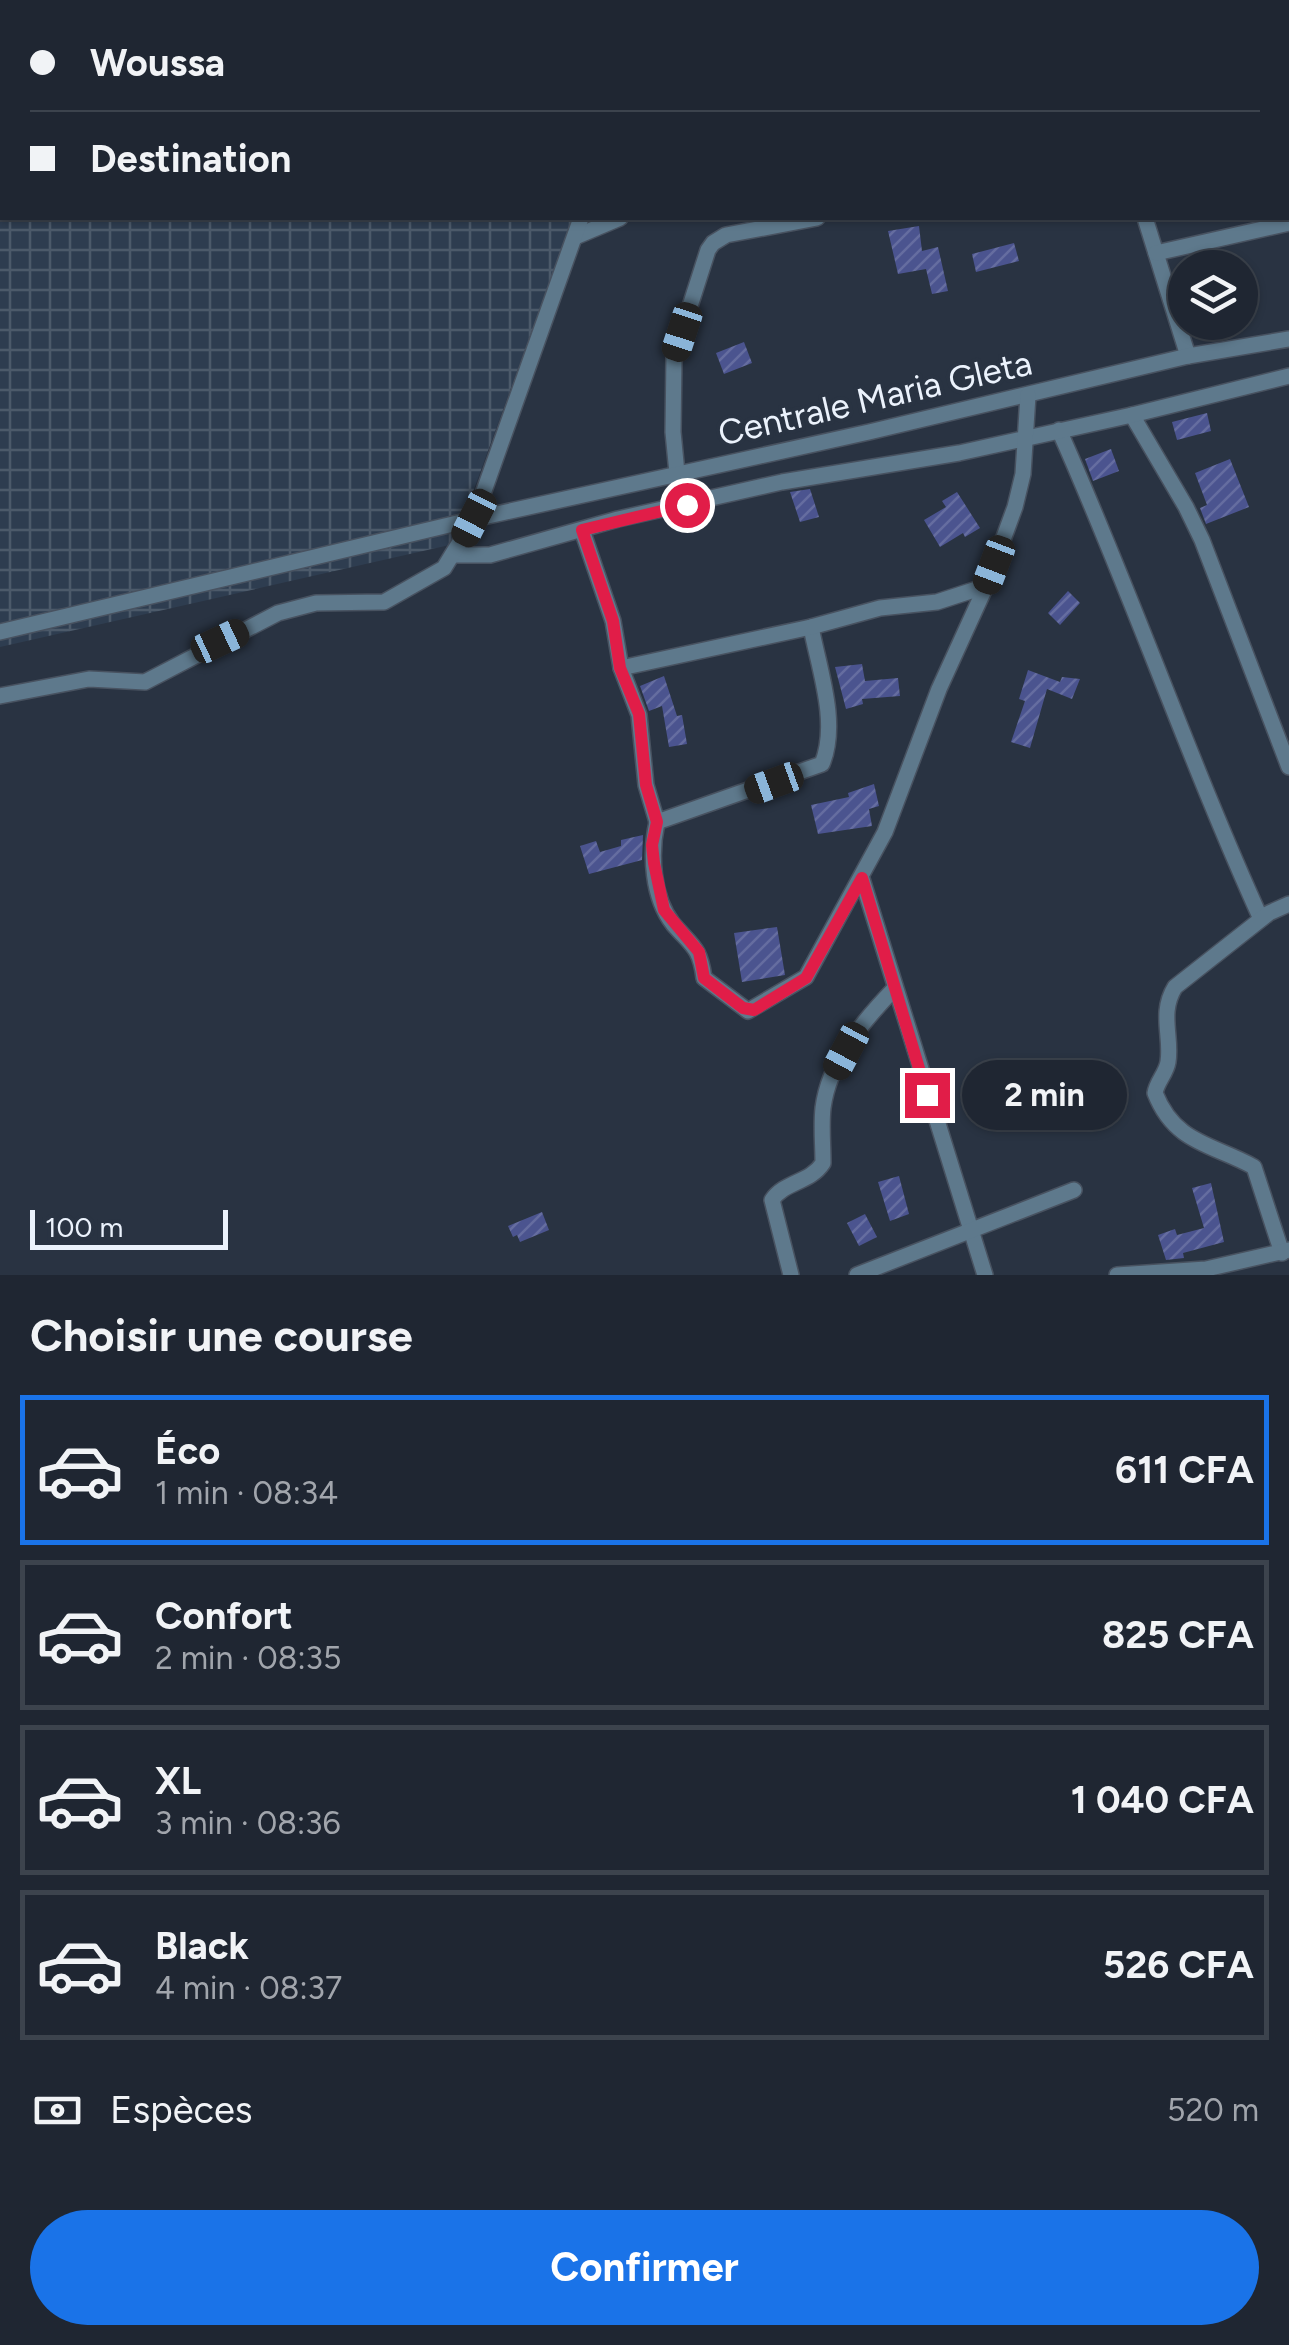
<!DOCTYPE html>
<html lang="fr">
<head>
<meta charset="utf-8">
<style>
  body { margin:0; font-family:Figtree,sans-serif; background:#2c323e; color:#f1f3f6; height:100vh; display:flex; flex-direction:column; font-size:38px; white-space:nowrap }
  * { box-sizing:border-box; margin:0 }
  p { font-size:32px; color:#a1a5ac }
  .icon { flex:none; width:55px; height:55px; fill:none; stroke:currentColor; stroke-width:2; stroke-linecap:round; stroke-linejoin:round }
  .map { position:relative; height:1275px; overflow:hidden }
  .sheet { display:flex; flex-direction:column; background:#1f2632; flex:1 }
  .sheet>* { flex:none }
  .top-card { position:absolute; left:0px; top:0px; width:1290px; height:220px; box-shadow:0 2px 8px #0004,0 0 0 2px #3c434d; display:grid; align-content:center; height:220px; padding:0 30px; background:#1f2632 }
  .buttons { position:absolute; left:1168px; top:250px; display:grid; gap:20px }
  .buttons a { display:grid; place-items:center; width:90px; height:90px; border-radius:50%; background:#1f2632; box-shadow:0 2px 8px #0004,0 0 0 2px #3c434d; font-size:50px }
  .scale { position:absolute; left:30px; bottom:25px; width:198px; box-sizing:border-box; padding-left:10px; border:5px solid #ebf2fc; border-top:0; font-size:28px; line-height:35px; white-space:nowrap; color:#ebf2fc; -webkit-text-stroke:8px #293342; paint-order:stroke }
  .end { position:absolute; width:45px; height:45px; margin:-22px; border:12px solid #e11d48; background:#fff; box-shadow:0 0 0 5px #fff }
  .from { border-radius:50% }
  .bubble { position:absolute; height:70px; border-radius:35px; background:#1f2632; box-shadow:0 2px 8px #0004,0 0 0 2px #3c434d; font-size:32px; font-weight:700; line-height:70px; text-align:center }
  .car { position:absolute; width:30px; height:60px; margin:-30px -15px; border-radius:12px; box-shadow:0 0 8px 2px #0007; background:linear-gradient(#222 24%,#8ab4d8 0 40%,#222 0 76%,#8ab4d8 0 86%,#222 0) }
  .top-card b { display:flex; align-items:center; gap:35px; height:95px; font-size:38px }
  .top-card b+b { border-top:2px solid #3c434d }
  .top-card i { width:25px; height:25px; background:#f1f3f6 }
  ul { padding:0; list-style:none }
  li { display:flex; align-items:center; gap:30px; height:150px; margin:0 20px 15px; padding:0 10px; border:5px solid #3c434d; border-radius:0px }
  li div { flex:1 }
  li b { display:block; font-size:38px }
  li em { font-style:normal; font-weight:700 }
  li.selected { border-color:#1a73e8 }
  li>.icon { width:90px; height:90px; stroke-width:1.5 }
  h2 { padding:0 30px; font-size:45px; line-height:120px }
  .pay { display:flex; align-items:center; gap:25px; height:110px; padding:0 30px; font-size:38px }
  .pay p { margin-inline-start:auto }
  .button { display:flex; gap:20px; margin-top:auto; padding:20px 30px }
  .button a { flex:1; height:115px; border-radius:60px; background:#1a73e8; color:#fff; font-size:40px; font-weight:700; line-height:115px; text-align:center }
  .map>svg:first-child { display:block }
</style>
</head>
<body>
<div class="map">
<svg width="1289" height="1275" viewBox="0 0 1289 1275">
  <defs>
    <pattern id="industrial-grid" width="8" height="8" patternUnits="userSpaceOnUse" patternTransform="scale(2.5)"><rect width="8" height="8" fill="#2e3d50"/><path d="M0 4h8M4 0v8" fill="none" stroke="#4c5a6a"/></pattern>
    <pattern id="building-hatch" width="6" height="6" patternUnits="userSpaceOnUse" patternTransform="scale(2.5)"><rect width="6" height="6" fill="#4b548f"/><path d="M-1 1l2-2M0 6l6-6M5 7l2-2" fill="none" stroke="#656da0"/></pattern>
  </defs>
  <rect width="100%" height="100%" fill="#293342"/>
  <polygon fill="url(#industrial-grid)" points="0,0 653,0 2,2 2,218 573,218 454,544 0,647"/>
  <g fill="url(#building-hatch)">
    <polygon points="919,226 922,251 938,247 948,291 932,294 926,269 898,274 888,231"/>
    <polygon points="1014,243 1019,261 976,272 972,254"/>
    <polygon points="744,342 752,363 724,374 716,353"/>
    <polygon points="1207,413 1211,431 1177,440 1172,422"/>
    <polygon points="1111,449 1119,471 1093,481 1085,459"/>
    <polygon points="1230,459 1249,507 1206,524 1200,508 1207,505 1195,473"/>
    <polygon points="810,489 819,517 800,522 790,492"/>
    <polygon points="957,492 980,528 965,537 963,533 940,547 924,520 946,507 942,501"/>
    <polygon points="1068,591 1080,603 1060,625 1048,613"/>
    <polygon points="862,664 865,681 898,678 900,696 862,699 863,704 846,709 835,667"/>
    <polygon points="1028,670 1060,682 1062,677 1080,679 1072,699 1047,689 1030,748 1011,742 1025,701 1019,699"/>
    <polygon points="664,676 677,716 682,715 687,744 669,747 662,706 649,711 640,686"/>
    <polygon points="874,784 879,806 869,809 872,826 818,834 811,805 849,797 848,793"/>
    <polygon points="643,835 642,860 589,874 580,846 596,841 600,852 621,846 621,840"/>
    <polygon points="777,927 785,975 742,982 734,933"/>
    <polygon points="899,1176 909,1214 890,1221 878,1182"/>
    <polygon points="1211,1183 1224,1242 1183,1253 1184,1258 1166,1260 1158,1235 1175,1229 1177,1235 1204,1228 1192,1188"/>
    <polygon points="542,1212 549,1230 520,1242 517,1235 513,1237 508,1226"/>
    <polygon points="865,1214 877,1237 859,1246 847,1223"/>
  </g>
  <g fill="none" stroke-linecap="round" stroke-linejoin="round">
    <g stroke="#485260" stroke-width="18">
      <g id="minor">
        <polyline points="1076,0 1077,2"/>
        <polyline points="1167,0 1168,2"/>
        <polyline points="661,2 662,0"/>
        <polyline points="871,2 876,0"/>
        <polyline points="1211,2 1224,2"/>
        <polyline points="1288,99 1289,99"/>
        <polyline points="1145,218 1188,356"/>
        <polyline points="575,237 620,218"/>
        <polyline points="1156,253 1289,223"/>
        <polyline points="1132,415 1186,507 1202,540 1289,767"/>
        <path d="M1059 430C1131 591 1188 758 1261 919"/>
        <polyline points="677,473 673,432 674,356 708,250 713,243 726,235 817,218"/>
        <path d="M582 530 613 621 621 668 639 715 646 785 657 822 822 764C839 723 819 669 811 627"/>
        <polyline points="455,555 490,555 618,519 782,482 959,453 1132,415 1289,376"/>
        <polyline points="0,632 474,519 869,432 1188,356 1289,339"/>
        <polyline points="621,668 811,627 880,608 937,602 986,586"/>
        <polyline points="0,696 89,679 145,682 278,613 316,603 384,602 444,568 474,519 581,218"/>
        <path d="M657 822C650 854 652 897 673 924 692 946 700 947 704 978L748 1011 806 977 885 832 939 689 986 586 1015 507 1023 474 1028 395"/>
        <polyline points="862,879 985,1275"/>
        <path d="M1282 1253 1254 1167C1213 1144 1175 1144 1155 1093 1157 1081 1166 1074 1168 1062 1172 1036 1159 1013 1175 987L1269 913 1289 904"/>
        <path d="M791 1275 772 1200C785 1181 810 1183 823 1163 823 1145 821 1126 823 1108 829 1061 863 1021 895 988"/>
        <polyline points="857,1275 1074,1190"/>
        <polyline points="1117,1275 1206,1269 1289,1250"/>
      </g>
    </g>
    <use href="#minor" stroke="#5e798c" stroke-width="15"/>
  </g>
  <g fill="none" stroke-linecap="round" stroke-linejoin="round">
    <polyline stroke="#e11d48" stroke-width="12" points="687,505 582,530 613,621 620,668 639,714 646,785 657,822 652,845 654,863 664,910 699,952 704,978 743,1008 754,1010 806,978 862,878 927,1095"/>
  </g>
  <g text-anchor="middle" stroke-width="8" stroke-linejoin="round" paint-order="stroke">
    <g font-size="35" fill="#ebf2fc" stroke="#293342">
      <text transform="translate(875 398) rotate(-13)" y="12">Centrale Maria Gleta</text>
    </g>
  </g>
</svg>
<div class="buttons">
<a><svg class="icon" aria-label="layers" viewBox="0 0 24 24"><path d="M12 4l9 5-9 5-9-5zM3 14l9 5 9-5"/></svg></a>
</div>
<div class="scale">100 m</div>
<i class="end from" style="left:687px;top:505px"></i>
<i class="end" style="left:927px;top:1095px"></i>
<div class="bubble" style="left:962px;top:1060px;width:165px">2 min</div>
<i class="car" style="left:682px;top:332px;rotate:198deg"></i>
<i class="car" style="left:474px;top:518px;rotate:207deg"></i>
<i class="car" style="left:994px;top:565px;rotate:201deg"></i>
<i class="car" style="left:220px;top:641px;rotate:65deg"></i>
<i class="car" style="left:774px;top:783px;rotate:250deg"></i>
<i class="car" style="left:846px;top:1051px;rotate:208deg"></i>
<div class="top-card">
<b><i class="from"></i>Woussa</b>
<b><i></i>Destination</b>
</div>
</div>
<section class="sheet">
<h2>Choisir une course</h2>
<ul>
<li class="selected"><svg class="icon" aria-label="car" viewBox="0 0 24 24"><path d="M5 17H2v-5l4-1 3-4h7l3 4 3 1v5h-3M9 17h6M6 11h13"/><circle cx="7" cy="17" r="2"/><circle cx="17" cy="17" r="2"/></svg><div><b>Éco</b><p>1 min · 08:34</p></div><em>611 CFA</em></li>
<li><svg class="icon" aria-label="car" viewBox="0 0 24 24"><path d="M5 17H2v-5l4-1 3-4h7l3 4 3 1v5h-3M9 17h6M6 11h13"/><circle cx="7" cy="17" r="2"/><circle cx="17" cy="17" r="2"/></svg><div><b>Confort</b><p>2 min · 08:35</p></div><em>825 CFA</em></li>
<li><svg class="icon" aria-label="car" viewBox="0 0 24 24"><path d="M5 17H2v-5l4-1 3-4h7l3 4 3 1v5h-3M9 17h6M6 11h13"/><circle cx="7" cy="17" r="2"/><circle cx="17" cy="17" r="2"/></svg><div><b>XL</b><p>3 min · 08:36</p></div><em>1 040 CFA</em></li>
<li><svg class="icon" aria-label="car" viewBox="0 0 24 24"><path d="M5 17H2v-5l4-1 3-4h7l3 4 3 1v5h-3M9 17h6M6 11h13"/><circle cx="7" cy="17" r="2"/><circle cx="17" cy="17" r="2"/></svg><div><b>Black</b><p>4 min · 08:37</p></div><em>526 CFA</em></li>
</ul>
<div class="pay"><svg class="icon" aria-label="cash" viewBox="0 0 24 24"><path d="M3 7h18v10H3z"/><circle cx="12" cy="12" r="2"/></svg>Espèces<p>520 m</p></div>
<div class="button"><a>Confirmer</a></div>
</section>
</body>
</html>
